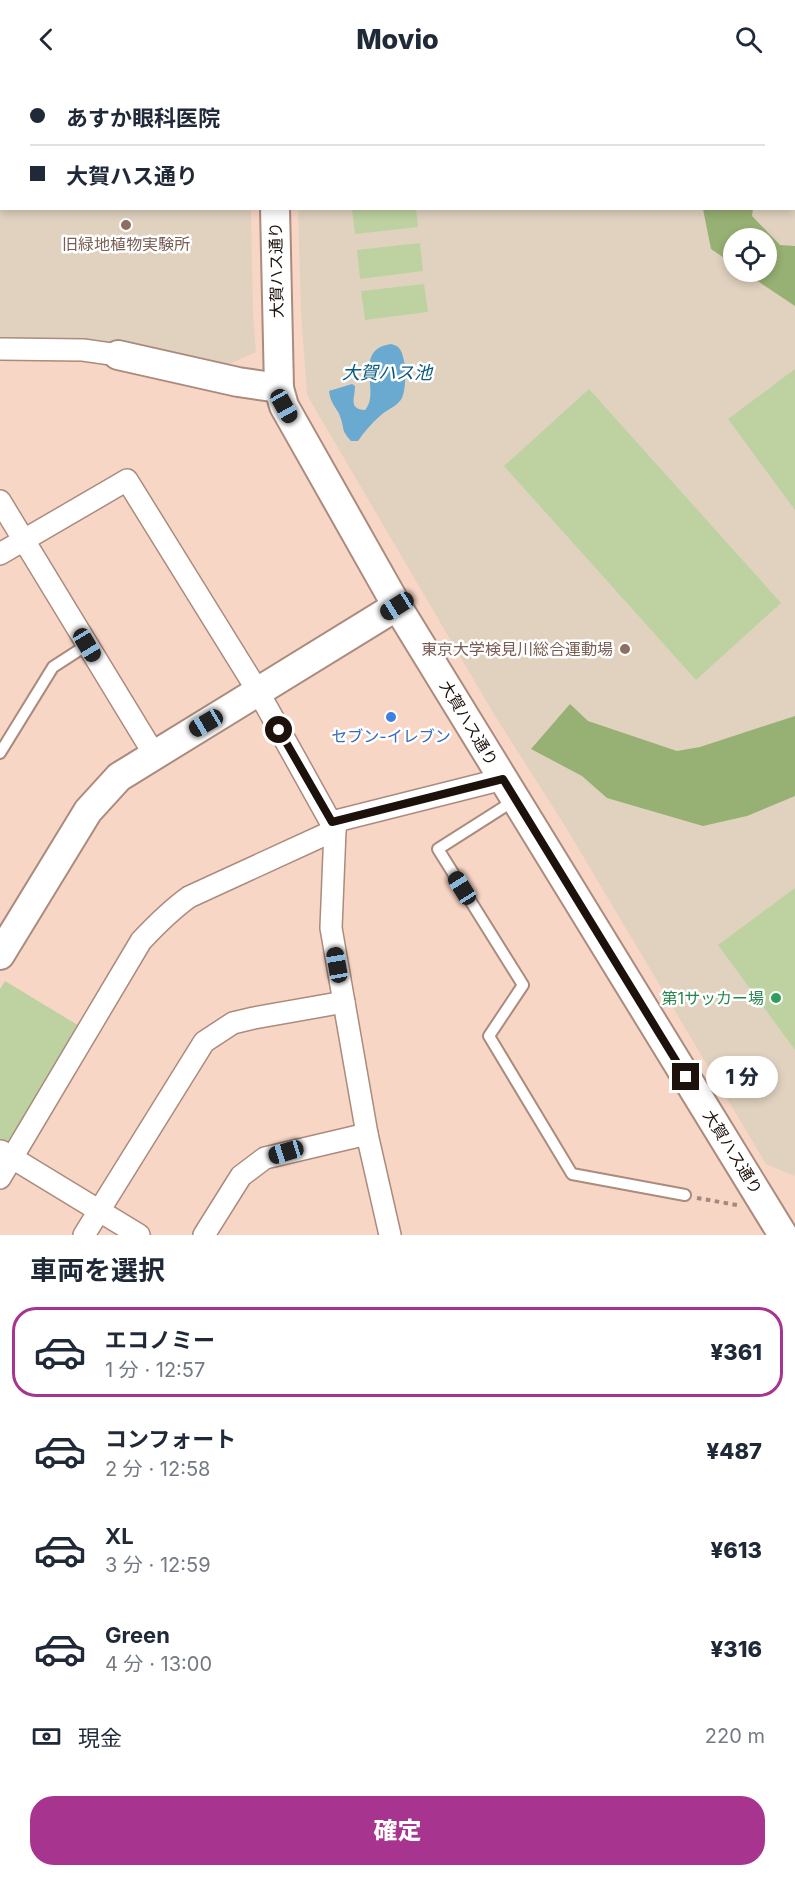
<!DOCTYPE html>
<html lang="ja">
<head>
<meta charset="utf-8">
<style>
  body { margin:0; font-family:Inter,"Noto Sans JP",sans-serif; background:#f2f2f3; color:#1f2937; height:100vh; display:flex; flex-direction:column; font-size:22px; white-space:nowrap }
  * { box-sizing:border-box; margin:0 }
  p { font-size:20px; color:#747a83 }
  .icon { flex:none; width:33px; height:33px; fill:none; stroke:currentColor; stroke-width:2; stroke-linecap:round; stroke-linejoin:round }
  .map { position:relative; height:1157px; overflow:hidden }
  .side { display:flex; flex-direction:column; background:#fff; flex:1 }
  .side>* { flex:none }
  .top-card { position:absolute; left:0px; top:0px; width:795px; height:132px; box-shadow:0 3px 9px #0003; display:grid; align-content:center; height:132px; padding:0 30px; background:#fff }
  .fabs { position:absolute; left:723px; top:150px; display:grid; gap:12px }
  .fabs a { display:grid; place-items:center; width:54px; height:54px; border-radius:50%; background:#fff; box-shadow:0 3px 9px #0003; font-size:30px }
  .end { position:absolute; width:27px; height:27px; margin:-14px; border:8px solid #1c110b; background:#fff; box-shadow:0 0 0 3px #fff }
  .from { border-radius:50% }
  .bubble { position:absolute; height:42px; border-radius:21px; background:#fff; box-shadow:0 3px 9px #0003; font-size:20px; font-weight:800; line-height:42px; text-align:center }
  .car { position:absolute; width:18px; height:36px; margin:-18px -9px; border-radius:8px; box-shadow:0 0 4px 2px #0007; background:linear-gradient(#222 24%,#8ab4d8 0 40%,#222 0 76%,#8ab4d8 0 86%,#222 0) }
  .top-card b { display:flex; align-items:center; gap:21px; height:57px; font-size:22px }
  .top-card b+b { border-top:2px solid #e0e1e3 }
  .top-card i { width:15px; height:15px; background:#1f2937 }
  ul { padding:0; list-style:none }
  li { display:flex; align-items:center; gap:18px; height:90px; margin:0 12px 9px; padding:0 18px; border:3px solid transparent; border-radius:24px }
  li div { flex:1 }
  li b { display:block; font-size:22px }
  li em { font-style:normal; font-weight:800 }
  li.current { border-color:#a7348f }
  li>.icon { width:54px; height:54px; stroke-width:1.5 }
  h2 { padding:0 30px; font-size:27px; line-height:72px }
  .pay { display:flex; align-items:center; gap:15px; height:66px; padding:0 30px; font-size:22px }
  .pay p { margin-inline-start:auto }
  .cta { display:flex; gap:12px; margin-top:auto; padding:12px 30px }
  .cta a { flex:1; height:69px; border-radius:24px; background:#a7348f; color:#fff; font-size:24px; font-weight:800; line-height:69px; text-align:center }
  header { display:flex; justify-content:space-between; align-items:center; height:78px; padding:0 30px; background:#fff; font-size:27px; font-weight:800 }
  .map>svg:first-child { display:block }
</style>
</head>
<body>
<header><svg class="icon" aria-label="back" viewBox="0 0 24 24"><path d="M15 5l-7 7 7 7"/></svg>Movio<svg class="icon" aria-label="search" viewBox="0 0 24 24"><circle cx="10" cy="10" r="6"/><path d="M15 15l6 6"/></svg></header>
<div class="map">
<svg width="795" height="1157" viewBox="0 0 795 1157">
  <rect width="100%" height="100%" fill="#f8d6c6"/>
  <g fill="#e0d2bf" fill-rule="evenodd">
    <polygon points="0,0 241,0 242,1 2,2 2,130 251,131 253,237 256,274 223,289 73,262 0,261"/>
    <path d="M289 0H795V1098L766 1086 565 748 495 638 307 317 301 234 298 131 794 130V2ZM734 160H766V194H734Z"/>
  </g>
  <g fill="#bdd2a0">
    <polygon points="463,0 709,0 709,1 463,2"/>
    <polygon points="352,131 416,131 418,149 355,156"/>
    <polygon points="420,165 423,193 360,201 357,172"/>
    <polygon points="424,206 428,234 365,242 361,213"/>
    <polygon points="795,291 795,432 728,341"/>
    <polygon points="589,311 781,525 696,602 504,388"/>
    <polygon points="795,810 795,972 718,867"/>
    <polygon points="5,903 81,949 13,1062 3,1065 0,1063 0,911"/>
  </g>
  <g fill="#97b073">
    <polygon points="703,131 753,131 752,138 780,167 795,168 795,228 744,194 766,194 766,160 734,160 733,186 711,171"/>
    <polygon points="570,626 588,643 677,673 700,669 795,638 795,718 747,738 703,748 607,720 582,698 531,671"/>
  </g>
  <path fill="#6aa9d0" d="M391 266C400 268 402 273 404 283 406 294 406 310 402 320 398 328 386 332 380 338 372 345 364 354 358 363H351C341 351 345 354 341 341 338 330 331 328 329 313L352 306 355 308C355 320 348 331 365 332 382 315 351 272 391 266Z"/>
  <g fill="none" stroke-linecap="round" stroke-linejoin="round">
    <g stroke="#ab8b7d" stroke-width="14">
      <g id="lane">
        <polyline points="0,675 53,589 87,567"/>
        <polyline points="515,722 438,771 523,907 489,958 572,1096 685,1117"/>
      </g>
    </g>
    <g stroke="#ab8b7d" stroke-width="24">
      <g id="street">
        <polyline points="0,271 83,272 118,277"/>
        <polyline points="0,423 154,676"/>
        <polyline points="0,476 127,402 259,615 335,752 331,850 367,1056 390,1157"/>
        <polyline points="332,744 503,701"/>
        <polyline points="1,1073 139,1157"/>
        <path d="M0 1100 141 863C156 847 171 832 189 819L335 752"/>
        <polyline points="84,1157 204,964 233,945 254,940 344,924"/>
        <polyline points="204,1157 241,1098 265,1080 367,1056"/>
      </g>
    </g>
    <g stroke="#ab8b7d" stroke-width="32">
      <g id="secondary">
        <polyline points="264,0 264,2"/>
        <polyline points="275,130 279,310 284,328 397,528 783,1157"/>
        <polyline points="118,277 238,304 279,310"/>
        <polyline points="0,877 88,733 119,699 397,528"/>
      </g>
    </g>
    <polyline stroke="#a48a7e" stroke-width="4" stroke-dasharray="4.5 4.5" stroke-linecap="butt" points="697,1120 737,1127"/>
    <use href="#lane" stroke="#fff" stroke-width="10"/>
    <use href="#street" stroke="#fff" stroke-width="21"/>
    <use href="#secondary" stroke="#fff" stroke-width="28"/>
  </g>
  <g fill="none" stroke-linecap="round" stroke-linejoin="round">
    <polyline stroke="#1c110b" stroke-width="8" points="279,652 332,744 503,701 686,999"/>
  </g>
  <g fill="#8d6e63" stroke="#fff" stroke-width="2">
    <circle cx="126" cy="147" r="6"/>
    <circle cx="625" cy="571" r="6"/>
  </g>
  <circle fill="#3f7fe0" stroke="#fff" stroke-width="2" cx="391" cy="639" r="6"/>
  <circle fill="#2e9e5b" stroke="#fff" stroke-width="2" cx="776" cy="920" r="6"/>
  <g text-anchor="middle" stroke-width="5" stroke-linejoin="round" paint-order="stroke">
    <g font-size="16" fill="#785e54" stroke="#fff">
      <text x="126" y="172">旧緑地植物実験所</text>
      <text x="613" y="577" text-anchor="end">東京大学検見川総合運動場</text>
    </g>
    <g font-size="16" fill="#1c110b" stroke="#fff">
      <text transform="translate(276 192) rotate(-91)" y="6">大賀ハス通り</text>
      <text transform="translate(469 645) rotate(59)" y="6">大賀ハス通り</text>
      <text transform="translate(733 1074) rotate(58)" y="6">大賀ハス通り</text>
    </g>
    <g font-size="16" fill="#366cbe" stroke="#fff">
      <text x="391" y="664">セブン-イレブン</text>
    </g>
    <g font-size="16" fill="#27864d" stroke="#fff" text-anchor="end">
      <text x="764" y="926">第1サッカー場</text>
    </g>
    <g font-size="18" font-style="italic" fill="#095980" stroke="#fff">
      <text x="387" y="301">大賀ハス池</text>
    </g>
  </g>
</svg>
<div class="fabs">
<a><svg class="icon" aria-label="locate" viewBox="0 0 24 24"><circle cx="12" cy="12" r="6"/><path d="M12 2v4M12 18v4M2 12h4M18 12h4"/></svg></a>
</div>
<i class="end from" style="left:279px;top:652px"></i>
<i class="end" style="left:686px;top:999px"></i>
<div class="bubble" style="left:706px;top:978px;width:72px">1 分</div>
<i class="car" style="left:284px;top:328px;rotate:151deg"></i>
<i class="car" style="left:397px;top:528px;rotate:238deg"></i>
<i class="car" style="left:87px;top:567px;rotate:149deg"></i>
<i class="car" style="left:206px;top:645px;rotate:240deg"></i>
<i class="car" style="left:462px;top:810px;rotate:328deg"></i>
<i class="car" style="left:337px;top:887px;rotate:350deg"></i>
<i class="car" style="left:286px;top:1074px;rotate:253deg"></i>
<div class="top-card">
<b><i class="from"></i>あすか眼科医院</b>
<b><i></i>大賀ハス通り</b>
</div>
</div>
<section class="side">
<h2>車両を選択</h2>
<ul>
<li class="current"><svg class="icon" aria-label="car" viewBox="0 0 24 24"><path d="M5 17H2v-5l4-1 3-4h7l3 4 3 1v5h-3M9 17h6M6 11h13"/><circle cx="7" cy="17" r="2"/><circle cx="17" cy="17" r="2"/></svg><div><b>エコノミー</b><p>1 分 · 12:57</p></div><em>¥361</em></li>
<li><svg class="icon" aria-label="car" viewBox="0 0 24 24"><path d="M5 17H2v-5l4-1 3-4h7l3 4 3 1v5h-3M9 17h6M6 11h13"/><circle cx="7" cy="17" r="2"/><circle cx="17" cy="17" r="2"/></svg><div><b>コンフォート</b><p>2 分 · 12:58</p></div><em>¥487</em></li>
<li><svg class="icon" aria-label="car" viewBox="0 0 24 24"><path d="M5 17H2v-5l4-1 3-4h7l3 4 3 1v5h-3M9 17h6M6 11h13"/><circle cx="7" cy="17" r="2"/><circle cx="17" cy="17" r="2"/></svg><div><b>XL</b><p>3 分 · 12:59</p></div><em>¥613</em></li>
<li><svg class="icon" aria-label="car" viewBox="0 0 24 24"><path d="M5 17H2v-5l4-1 3-4h7l3 4 3 1v5h-3M9 17h6M6 11h13"/><circle cx="7" cy="17" r="2"/><circle cx="17" cy="17" r="2"/></svg><div><b>Green</b><p>4 分 · 13:00</p></div><em>¥316</em></li>
</ul>
<div class="pay"><svg class="icon" aria-label="cash" viewBox="0 0 24 24"><path d="M3 7h18v10H3z"/><circle cx="12" cy="12" r="2"/></svg>現金<p>220 m</p></div>
<div class="cta"><a>確定</a></div>
</section>
</body>
</html>
